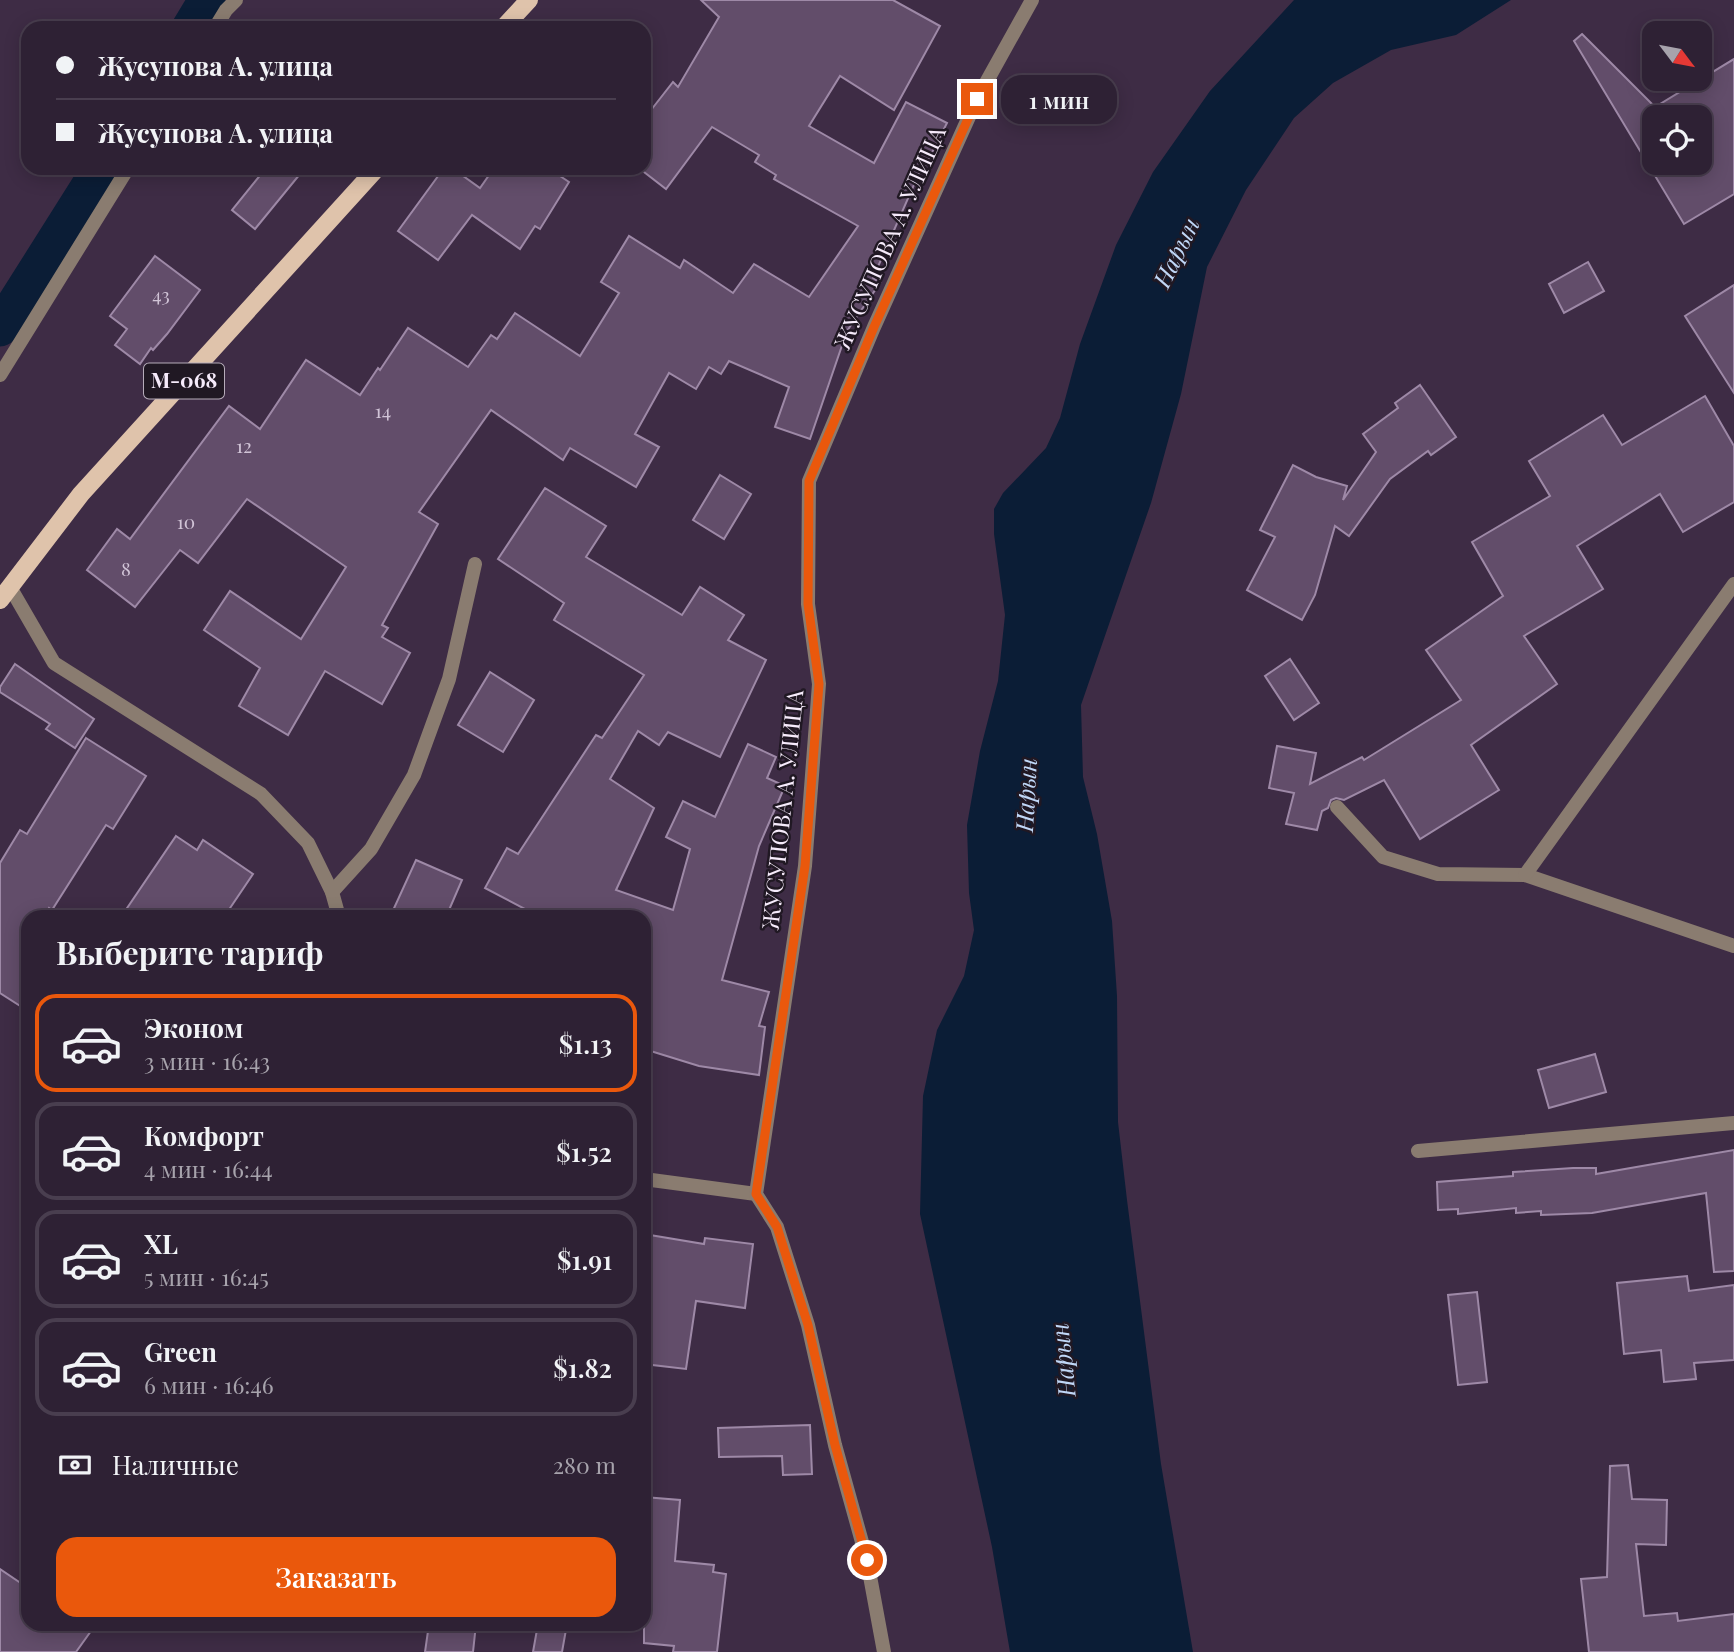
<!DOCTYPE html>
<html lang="ru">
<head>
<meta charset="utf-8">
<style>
  body { margin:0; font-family:"Playfair Display",serif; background:#36293c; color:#f1f3f6; height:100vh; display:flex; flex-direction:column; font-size:26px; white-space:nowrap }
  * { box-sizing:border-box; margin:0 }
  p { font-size:23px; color:#a7a3ac }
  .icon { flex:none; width:38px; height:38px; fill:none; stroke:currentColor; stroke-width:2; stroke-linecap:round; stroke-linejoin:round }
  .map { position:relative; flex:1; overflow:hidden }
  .panel { position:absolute; left:21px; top:910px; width:630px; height:721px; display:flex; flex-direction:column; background:#2e2134; border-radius:21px; box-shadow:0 4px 18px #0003,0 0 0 2px #493e4f }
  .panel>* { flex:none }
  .guide { position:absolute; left:21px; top:21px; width:630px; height:154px; border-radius:21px; box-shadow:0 4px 18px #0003,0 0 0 2px #493e4f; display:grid; align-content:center; height:154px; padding:0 35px; background:#2e2134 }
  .needle { width:46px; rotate:122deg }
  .tools { position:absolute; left:1642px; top:21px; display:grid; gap:14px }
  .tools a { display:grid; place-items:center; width:70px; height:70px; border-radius:14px; background:#2e2134; box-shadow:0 4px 18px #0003,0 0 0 2px #493e4f; font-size:35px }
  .end { position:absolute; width:32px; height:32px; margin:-16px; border:9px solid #ea580c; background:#fff; box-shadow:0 0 0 4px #fff }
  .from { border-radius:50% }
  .bubble { position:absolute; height:49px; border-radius:21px; background:#2e2134; box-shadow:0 4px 18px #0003,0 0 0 2px #493e4f; font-size:23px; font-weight:600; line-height:49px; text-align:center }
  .guide b { display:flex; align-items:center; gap:24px; height:66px; font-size:26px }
  .guide b+b { border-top:2px solid #493e4f }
  .guide i { width:18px; height:18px; background:#f1f3f6 }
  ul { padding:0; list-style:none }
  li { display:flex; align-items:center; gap:21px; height:98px; margin:0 14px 10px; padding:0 21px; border:4px solid #493e4f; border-radius:21px }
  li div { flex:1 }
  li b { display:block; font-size:26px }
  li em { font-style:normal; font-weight:600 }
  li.selected { border-color:#ea580c }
  li>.icon { width:63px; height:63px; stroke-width:1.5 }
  h2 { padding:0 35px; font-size:32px; line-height:84px }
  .pay { display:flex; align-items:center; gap:18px; height:77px; padding:0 35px; font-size:26px }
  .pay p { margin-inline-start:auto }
  .cta { display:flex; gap:14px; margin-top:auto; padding:14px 35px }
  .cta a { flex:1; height:80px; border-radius:21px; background:#ea580c; color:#fff; font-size:28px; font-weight:600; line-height:80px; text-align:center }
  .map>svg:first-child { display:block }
</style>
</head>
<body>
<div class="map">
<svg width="1734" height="1652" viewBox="0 0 1734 1652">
  <rect width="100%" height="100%" fill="#3e2c45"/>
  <polygon fill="#0b1d36" points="1294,0 1511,0 1456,35 1391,50 1333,83 1294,118 1246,190 1207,267 1181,394 1151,503 1081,705 1083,777 1097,834 1112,921 1117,996 1118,1122 1127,1200 1161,1464 1193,1652 1010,1652 992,1547 920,1214 923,1096 937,1030 964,976 974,930 969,893 967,825 980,751 998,681 1005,615 994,534 994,509 1003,493 1046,448 1060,418 1080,344 1116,245 1153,172 1210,91"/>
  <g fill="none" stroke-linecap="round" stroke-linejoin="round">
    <g stroke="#0b1d36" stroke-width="37">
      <polyline points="190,28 207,0"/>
      <polyline points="0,328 101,168"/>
    </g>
  </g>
  <g fill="#624d6a" stroke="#9e89a7" stroke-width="2" fill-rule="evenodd">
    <polygon points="701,0 893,0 940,26 894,110 840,76 809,126 874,163 906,102 947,123 922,172 920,171 873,278 880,283 847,331 810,439 775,427 789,387 729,361 721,374 709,367 696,389 669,373 635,434 659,447 636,487 570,448 563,460 491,410 419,512 438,524 382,625 388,628 382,637 410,653 382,704 325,671 288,735 239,706 260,668 204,630 230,591 301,639 346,567 247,499 198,563 180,550 135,607 87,570 117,529 130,539 229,406 260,429 306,360 360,395 378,368 380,370 408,328 468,367 491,335 497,339 515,313 580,356 619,293 601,282 629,236 680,268 684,260 733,293 754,264 809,297 858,226 774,179 776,175 755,162 759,155 712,127 666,189 644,172 644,119 673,82 678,87 719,17"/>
    <path d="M1582 34 1655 107 1734 59V194L1684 224 1574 41ZM1654 117H1699V163H1654Z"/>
    <polygon points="266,168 305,168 255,229 232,210"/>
    <polygon points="444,168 452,168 480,188 494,168 548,168 569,182 540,229 535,226 520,249 472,215 438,260 398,231"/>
    <polygon points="155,256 200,290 167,334 153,350 151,348 140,364 115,345 127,329 110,316"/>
    <polygon points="1588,262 1604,291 1564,313 1549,284"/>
    <polygon points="1734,285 1734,393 1685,316"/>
    <polygon points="1420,385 1456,437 1431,455 1428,451 1390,479 1349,536 1335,526 1315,595 1302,620 1247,590 1275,537 1260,530 1293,465 1316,477 1347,486 1343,500 1376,452 1363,434 1398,408 1395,403"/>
    <polygon points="1705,396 1734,446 1734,502 1683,532 1660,494 1577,546 1603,589 1524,636 1557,684 1471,745 1499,790 1420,839 1384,780 1344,800 1336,798 1331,800 1328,808 1322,811 1317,830 1286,824 1294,793 1269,788 1277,746 1316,753 1310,784 1362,757 1364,760 1461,700 1426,650 1503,596 1472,542 1550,496 1529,461 1603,415 1622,445"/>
    <polygon points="720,475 751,494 724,539 693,520"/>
    <polygon points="545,488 606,526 586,557 682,615 700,587 744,615 728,640 766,660 720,757 668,732 659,745 638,731 610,779 654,808 616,890 673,910 690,849 666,837 683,801 715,817 748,744 776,757 767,778 785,786 759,846 722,980 769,992 759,1026 765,1027 759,1075 699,1066 644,1049 644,917 540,917 485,888 507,848 518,854 596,735 602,738 644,675 554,620 564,603 498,559"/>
    <polygon points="1290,659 1319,703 1294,720 1265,676"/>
    <polygon points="15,664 94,719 75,748 46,729 50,724 0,692 0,687"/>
    <polygon points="490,672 534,700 503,752 458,725"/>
    <polygon points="86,738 146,776 113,829 106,825 52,910 49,908 44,917 28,917 28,1011 0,993 0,863 20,830 27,834"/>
    <polygon points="176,836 197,850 203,840 253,874 224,917 121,917"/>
    <polygon points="416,860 462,880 446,917 390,917"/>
    <polygon points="1595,1054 1606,1092 1549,1108 1538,1070"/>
    <polygon points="1734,1150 1734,1271 1714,1272 1706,1193 1592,1213 1541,1215 1541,1211 1516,1213 1516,1208 1458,1214 1458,1209 1438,1210 1437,1182 1513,1176 1513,1172 1573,1168 1596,1168 1596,1174"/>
    <polygon points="644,1234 704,1244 705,1238 753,1244 745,1308 696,1301 686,1369 644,1364"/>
    <polygon points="1687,1276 1689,1291 1734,1285 1734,1360 1694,1363 1696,1379 1664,1382 1661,1350 1624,1354 1617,1283"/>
    <polygon points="1477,1292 1487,1382 1458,1385 1448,1295"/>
    <polygon points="810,1425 812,1474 783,1475 782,1456 719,1457 718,1428"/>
    <polygon points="1628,1465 1632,1499 1667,1500 1666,1545 1636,1544 1644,1616 1677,1613 1678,1621 1734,1614 1734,1652 1589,1652 1581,1579 1607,1577 1610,1466"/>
    <polygon points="644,1497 680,1500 675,1561 714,1565 713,1572 726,1574 717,1652 673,1652 674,1646 644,1643"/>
    <polygon points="0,1569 28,1588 28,1624 96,1624 76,1652 0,1652"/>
    <polygon points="429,1624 476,1624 473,1652 425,1652"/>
    <polygon points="538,1624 567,1624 562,1652 533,1652"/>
  </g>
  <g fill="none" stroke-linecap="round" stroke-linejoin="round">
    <g stroke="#8a7c70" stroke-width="14">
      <polyline points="215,28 226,10 236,0"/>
      <polyline points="0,375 128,168"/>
      <polyline points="10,587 54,663 261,794 308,843 332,892 339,917"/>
      <polyline points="1337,807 1383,857 1438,874 1525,875 1734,946"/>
      <polyline points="1525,875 1734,584"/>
      <polyline points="332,892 371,849 414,775 449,679 475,564"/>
      <polyline points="1418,1151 1734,1123"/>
      <polyline points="644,1179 756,1194"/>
      <polyline points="884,1652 867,1560 835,1445 808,1325 777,1227 756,1194 805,866 819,684 808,604 809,481 874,327 977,99 1032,0"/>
    </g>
    <g stroke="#dfc3ab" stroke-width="18">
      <polyline points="503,28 529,0"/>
      <polyline points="0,600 81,494 377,168"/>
    </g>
  </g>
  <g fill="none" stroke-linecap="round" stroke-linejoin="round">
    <polyline stroke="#ea580c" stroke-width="9" points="867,1560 835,1445 808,1325 777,1227 756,1194 805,866 819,684 808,604 809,481 874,327 977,99"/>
  </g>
  <g text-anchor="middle" stroke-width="5" stroke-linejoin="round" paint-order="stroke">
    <g font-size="19" fill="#d1c4d7">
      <text x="161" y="302">43</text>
      <text x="383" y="418">14</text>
      <text x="244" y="453">12</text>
      <text x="186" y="529">10</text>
      <text x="126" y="576">8</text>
    </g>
    <rect fill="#201823" stroke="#b6acba" stroke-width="2" x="144" y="363.5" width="80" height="35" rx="5"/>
    <g font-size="21" font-weight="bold" fill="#f6ebfb">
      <text x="184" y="388">М-068</text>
    </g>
    <g font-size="23" fill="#f6ebfb" stroke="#201823">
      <text transform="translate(890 238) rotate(-66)" y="8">ЖУСУПОВА А. УЛИЦА</text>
      <text transform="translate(783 810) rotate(-84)" y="8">ЖУСУПОВА А. УЛИЦА</text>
    </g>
    <g font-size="24" font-style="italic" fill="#c0d7f7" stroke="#201823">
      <text transform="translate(1177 253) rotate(-64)" y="8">Нарын</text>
      <text transform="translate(1027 795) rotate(-87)" y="8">Нарын</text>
      <text transform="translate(1064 1360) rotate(-96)" y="8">Нарын</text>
    </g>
  </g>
</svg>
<div class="tools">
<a><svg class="needle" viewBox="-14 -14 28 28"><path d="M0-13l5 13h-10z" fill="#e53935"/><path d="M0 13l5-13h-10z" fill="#a7a3ac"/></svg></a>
<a><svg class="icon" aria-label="locate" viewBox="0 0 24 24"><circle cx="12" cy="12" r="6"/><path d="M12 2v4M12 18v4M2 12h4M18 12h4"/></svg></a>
</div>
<i class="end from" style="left:867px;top:1560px"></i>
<i class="end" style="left:977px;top:99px"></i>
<div class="bubble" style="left:1001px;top:75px;width:116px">1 мин</div>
<div class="guide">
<b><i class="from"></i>Жусупова А. улица</b>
<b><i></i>Жусупова А. улица</b>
</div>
<section class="panel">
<h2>Выберите тариф</h2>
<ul>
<li class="selected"><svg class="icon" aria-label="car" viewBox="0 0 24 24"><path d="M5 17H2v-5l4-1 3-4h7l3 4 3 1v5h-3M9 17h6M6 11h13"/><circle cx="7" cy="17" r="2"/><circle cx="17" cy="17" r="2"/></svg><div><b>Эконом</b><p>3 мин · 16:43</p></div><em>$1.13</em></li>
<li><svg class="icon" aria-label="car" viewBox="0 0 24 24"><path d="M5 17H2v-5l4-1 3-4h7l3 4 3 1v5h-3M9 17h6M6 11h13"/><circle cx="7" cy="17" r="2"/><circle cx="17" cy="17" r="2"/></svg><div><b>Комфорт</b><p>4 мин · 16:44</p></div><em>$1.52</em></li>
<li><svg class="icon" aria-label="car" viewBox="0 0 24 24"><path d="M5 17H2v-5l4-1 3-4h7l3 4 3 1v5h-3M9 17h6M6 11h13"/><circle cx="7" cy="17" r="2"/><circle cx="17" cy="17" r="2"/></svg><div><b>XL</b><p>5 мин · 16:45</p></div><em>$1.91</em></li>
<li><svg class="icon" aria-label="car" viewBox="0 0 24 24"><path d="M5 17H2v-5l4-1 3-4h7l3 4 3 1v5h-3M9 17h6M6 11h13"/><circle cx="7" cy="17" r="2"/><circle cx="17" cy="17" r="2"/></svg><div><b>Green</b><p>6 мин · 16:46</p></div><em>$1.82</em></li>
</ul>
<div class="pay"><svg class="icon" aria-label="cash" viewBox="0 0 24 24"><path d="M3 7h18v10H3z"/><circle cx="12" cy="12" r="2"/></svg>Наличные<p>280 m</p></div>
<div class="cta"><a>Заказать</a></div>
</section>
</div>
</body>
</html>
